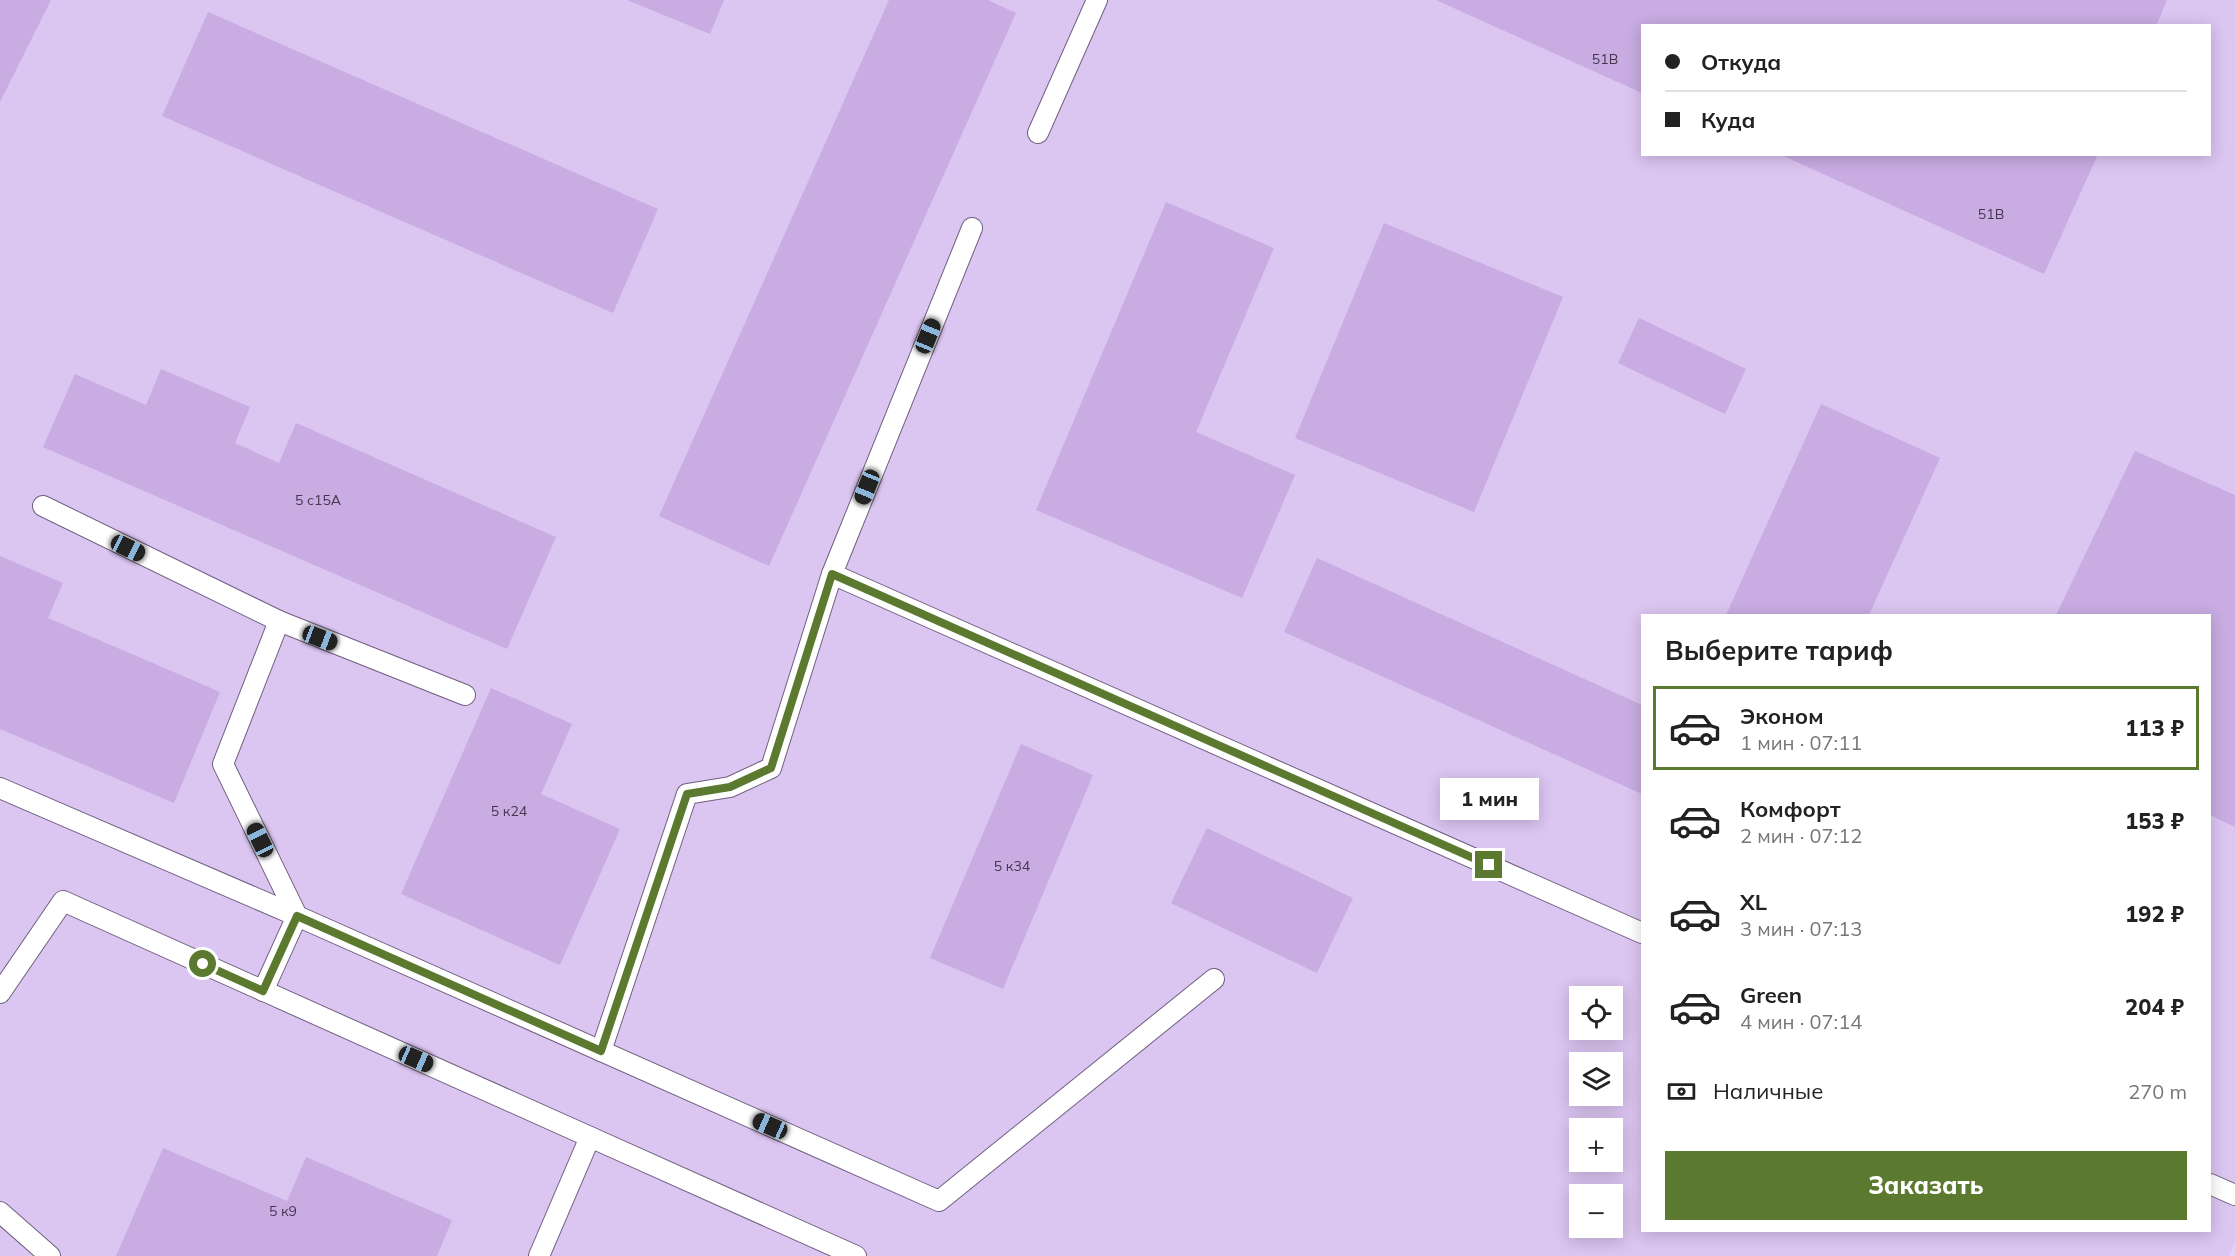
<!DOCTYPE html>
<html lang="ru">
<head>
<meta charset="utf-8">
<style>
  body { margin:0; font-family:Mulish,sans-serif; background:#f2f2f2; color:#222; height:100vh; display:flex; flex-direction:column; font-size:22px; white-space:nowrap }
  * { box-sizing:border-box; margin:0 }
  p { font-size:20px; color:#767676 }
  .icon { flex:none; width:33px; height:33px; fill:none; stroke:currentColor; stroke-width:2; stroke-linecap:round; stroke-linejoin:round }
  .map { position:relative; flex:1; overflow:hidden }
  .drawer { position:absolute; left:1641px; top:614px; width:570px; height:618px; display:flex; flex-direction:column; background:#fff; border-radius:0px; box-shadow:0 3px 15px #0003 }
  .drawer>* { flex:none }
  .banner { position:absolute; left:1641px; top:24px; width:570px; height:132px; border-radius:0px; box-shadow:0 3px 15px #0003; display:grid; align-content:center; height:132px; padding:0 24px; background:#fff }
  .tools { position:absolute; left:1569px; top:986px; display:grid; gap:12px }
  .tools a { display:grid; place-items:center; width:54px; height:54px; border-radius:0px; background:#fff; box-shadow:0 3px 15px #0003; font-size:30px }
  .end { position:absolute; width:27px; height:27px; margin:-14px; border:8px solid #5b792f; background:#fff; box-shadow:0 0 0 3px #fff }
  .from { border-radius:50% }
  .bubble { position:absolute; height:42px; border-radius:0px; background:#fff; box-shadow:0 3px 15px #0003; font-size:20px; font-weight:800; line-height:42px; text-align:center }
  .car { position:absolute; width:18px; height:36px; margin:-18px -9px; border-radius:8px; box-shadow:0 0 4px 2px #0007; background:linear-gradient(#222 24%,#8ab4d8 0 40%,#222 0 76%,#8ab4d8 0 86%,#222 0) }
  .banner b { display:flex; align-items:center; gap:21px; height:57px; font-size:22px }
  .banner b+b { border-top:2px solid #e0e0e0 }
  .banner i { width:15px; height:15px; background:#222 }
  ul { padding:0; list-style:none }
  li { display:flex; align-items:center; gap:18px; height:84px; margin:0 12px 9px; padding:0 12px; border:3px solid transparent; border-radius:0px }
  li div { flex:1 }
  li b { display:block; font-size:22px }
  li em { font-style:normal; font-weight:800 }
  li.current { border-color:#5b792f }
  li>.icon { width:54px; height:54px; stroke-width:1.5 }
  h2 { padding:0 24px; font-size:27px; line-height:72px }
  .pay { display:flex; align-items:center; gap:15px; height:66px; padding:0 24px; font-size:22px }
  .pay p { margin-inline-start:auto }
  .button { display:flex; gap:12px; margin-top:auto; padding:12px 24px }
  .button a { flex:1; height:69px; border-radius:0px; background:#5b792f; color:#fff; font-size:24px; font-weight:800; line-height:69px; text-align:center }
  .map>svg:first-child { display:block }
</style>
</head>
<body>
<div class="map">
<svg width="2235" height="1256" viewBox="0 0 2235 1256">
  <rect width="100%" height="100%" fill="#e5d2f8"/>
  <path fill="#dbc5f1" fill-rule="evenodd" d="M0 0H2235V1243L2229 1256H0ZM1642 26H2210V154H1642ZM1642 615H2210V1230H1642ZM1580 996H1612V1029H1580ZM1580 1062H1612V1095H1580ZM1580 1128H1612V1161H1580ZM1580 1194H1612V1227H1580Z"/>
  <g fill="#c8ace2">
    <polygon points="0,0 51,0 0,102"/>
    <polygon points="627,0 724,0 710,34"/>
    <polygon points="889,0 988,0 1016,13 769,566 659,516"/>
    <polygon points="1436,0 2167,0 2156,26 1642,26 1642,93"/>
    <polygon points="208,12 658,209 613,313 162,116"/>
    <polygon points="1779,154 2098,154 2044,274"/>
    <polygon points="1166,202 1274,248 1196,432 1295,475 1242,598 1036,510"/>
    <polygon points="1384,223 1563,297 1474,512 1295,438"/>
    <polygon points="1639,318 1746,369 1725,414 1618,363"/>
    <polygon points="161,369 250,407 235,443 279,463 296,423 556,537 507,649 43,447 75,374 146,405"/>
    <polygon points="1821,404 1940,458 1869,615 1726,615"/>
    <polygon points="2135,451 2235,495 2235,827 2210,815 2210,615 2056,615"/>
    <polygon points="0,556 63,583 48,618 220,692 174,803 0,729"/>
    <polygon points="1317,558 1642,705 1642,794 1284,632"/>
    <polygon points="491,688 572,724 541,794 620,829 560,965 401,894"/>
    <polygon points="1021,744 1093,775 1003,989 930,958"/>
    <polygon points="1207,828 1353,898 1317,973 1171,903"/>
    <polygon points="163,1148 287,1201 306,1157 452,1220 437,1256 116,1256"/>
  </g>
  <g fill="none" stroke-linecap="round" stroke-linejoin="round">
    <g stroke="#705f80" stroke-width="22">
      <g id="service">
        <polyline points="1038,133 1097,0"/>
        <polyline points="43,506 279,621"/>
        <polyline points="832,574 1642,933"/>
        <polyline points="465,695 279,621 223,764 297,916 939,1201 1214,979"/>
        <polyline points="0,788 297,916 263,991"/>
        <polyline points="0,993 63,901 590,1137"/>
        <polyline points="601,1051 687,794 730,787 771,768 832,574 972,228"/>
        <polyline points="2210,1184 2235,1195"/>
        <polyline points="0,1212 50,1256"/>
        <polyline points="539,1256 590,1137 856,1256"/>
      </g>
    </g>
    <use href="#service" stroke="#fff" stroke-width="20"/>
  </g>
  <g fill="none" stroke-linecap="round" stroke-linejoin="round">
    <polyline stroke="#5b792f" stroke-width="8" points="203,964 263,991 297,916 601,1051 687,794 730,787 771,768 832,574 1489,865"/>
  </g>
  <g text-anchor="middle" stroke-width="4.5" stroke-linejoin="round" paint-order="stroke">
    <g font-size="14" fill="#44384f">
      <text x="1605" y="64">51В</text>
      <text x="1991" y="219">51В</text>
      <text x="318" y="505">5 с15А</text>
      <text x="509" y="816">5 к24</text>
      <text x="1012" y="871">5 к34</text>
      <text x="283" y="1216">5 к9</text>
    </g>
  </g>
</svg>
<div class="tools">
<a><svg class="icon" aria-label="locate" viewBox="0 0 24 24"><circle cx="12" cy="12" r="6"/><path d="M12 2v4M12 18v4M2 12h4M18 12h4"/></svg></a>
<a><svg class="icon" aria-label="layers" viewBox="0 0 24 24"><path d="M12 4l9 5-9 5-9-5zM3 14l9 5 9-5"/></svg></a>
<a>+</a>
<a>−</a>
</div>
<i class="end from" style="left:203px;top:964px"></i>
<i class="end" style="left:1489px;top:865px"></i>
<div class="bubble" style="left:1440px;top:778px;width:99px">1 мин</div>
<i class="car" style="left:928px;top:336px;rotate:22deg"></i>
<i class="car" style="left:867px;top:487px;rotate:202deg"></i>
<i class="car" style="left:128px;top:548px;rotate:116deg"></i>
<i class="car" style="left:320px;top:638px;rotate:111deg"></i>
<i class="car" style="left:260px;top:840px;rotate:334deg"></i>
<i class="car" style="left:416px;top:1059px;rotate:114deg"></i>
<i class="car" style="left:770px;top:1126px;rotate:294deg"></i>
<div class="banner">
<b><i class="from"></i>Откуда</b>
<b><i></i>Куда</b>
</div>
<section class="drawer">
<h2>Выберите тариф</h2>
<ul>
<li class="current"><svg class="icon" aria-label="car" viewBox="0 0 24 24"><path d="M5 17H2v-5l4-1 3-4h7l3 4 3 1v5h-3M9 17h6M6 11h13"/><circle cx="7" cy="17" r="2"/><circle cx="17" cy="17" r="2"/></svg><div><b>Эконом</b><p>1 мин · 07:11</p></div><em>113 ₽</em></li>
<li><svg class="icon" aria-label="car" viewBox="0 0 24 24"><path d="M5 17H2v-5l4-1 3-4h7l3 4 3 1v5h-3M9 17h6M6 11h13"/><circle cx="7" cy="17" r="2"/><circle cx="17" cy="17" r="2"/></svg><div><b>Комфорт</b><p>2 мин · 07:12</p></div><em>153 ₽</em></li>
<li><svg class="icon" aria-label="car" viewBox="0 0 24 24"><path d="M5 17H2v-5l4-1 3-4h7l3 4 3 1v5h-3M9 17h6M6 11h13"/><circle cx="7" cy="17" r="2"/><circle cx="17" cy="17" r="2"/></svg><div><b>XL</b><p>3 мин · 07:13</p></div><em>192 ₽</em></li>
<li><svg class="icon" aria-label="car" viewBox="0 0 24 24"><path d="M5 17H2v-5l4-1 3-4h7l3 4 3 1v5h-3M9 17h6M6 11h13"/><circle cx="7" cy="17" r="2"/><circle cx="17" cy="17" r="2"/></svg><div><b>Green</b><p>4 мин · 07:14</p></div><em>204 ₽</em></li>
</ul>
<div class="pay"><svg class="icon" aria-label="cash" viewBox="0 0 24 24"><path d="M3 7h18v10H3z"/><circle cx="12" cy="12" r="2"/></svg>Наличные<p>270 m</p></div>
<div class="button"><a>Заказать</a></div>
</section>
</div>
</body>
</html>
